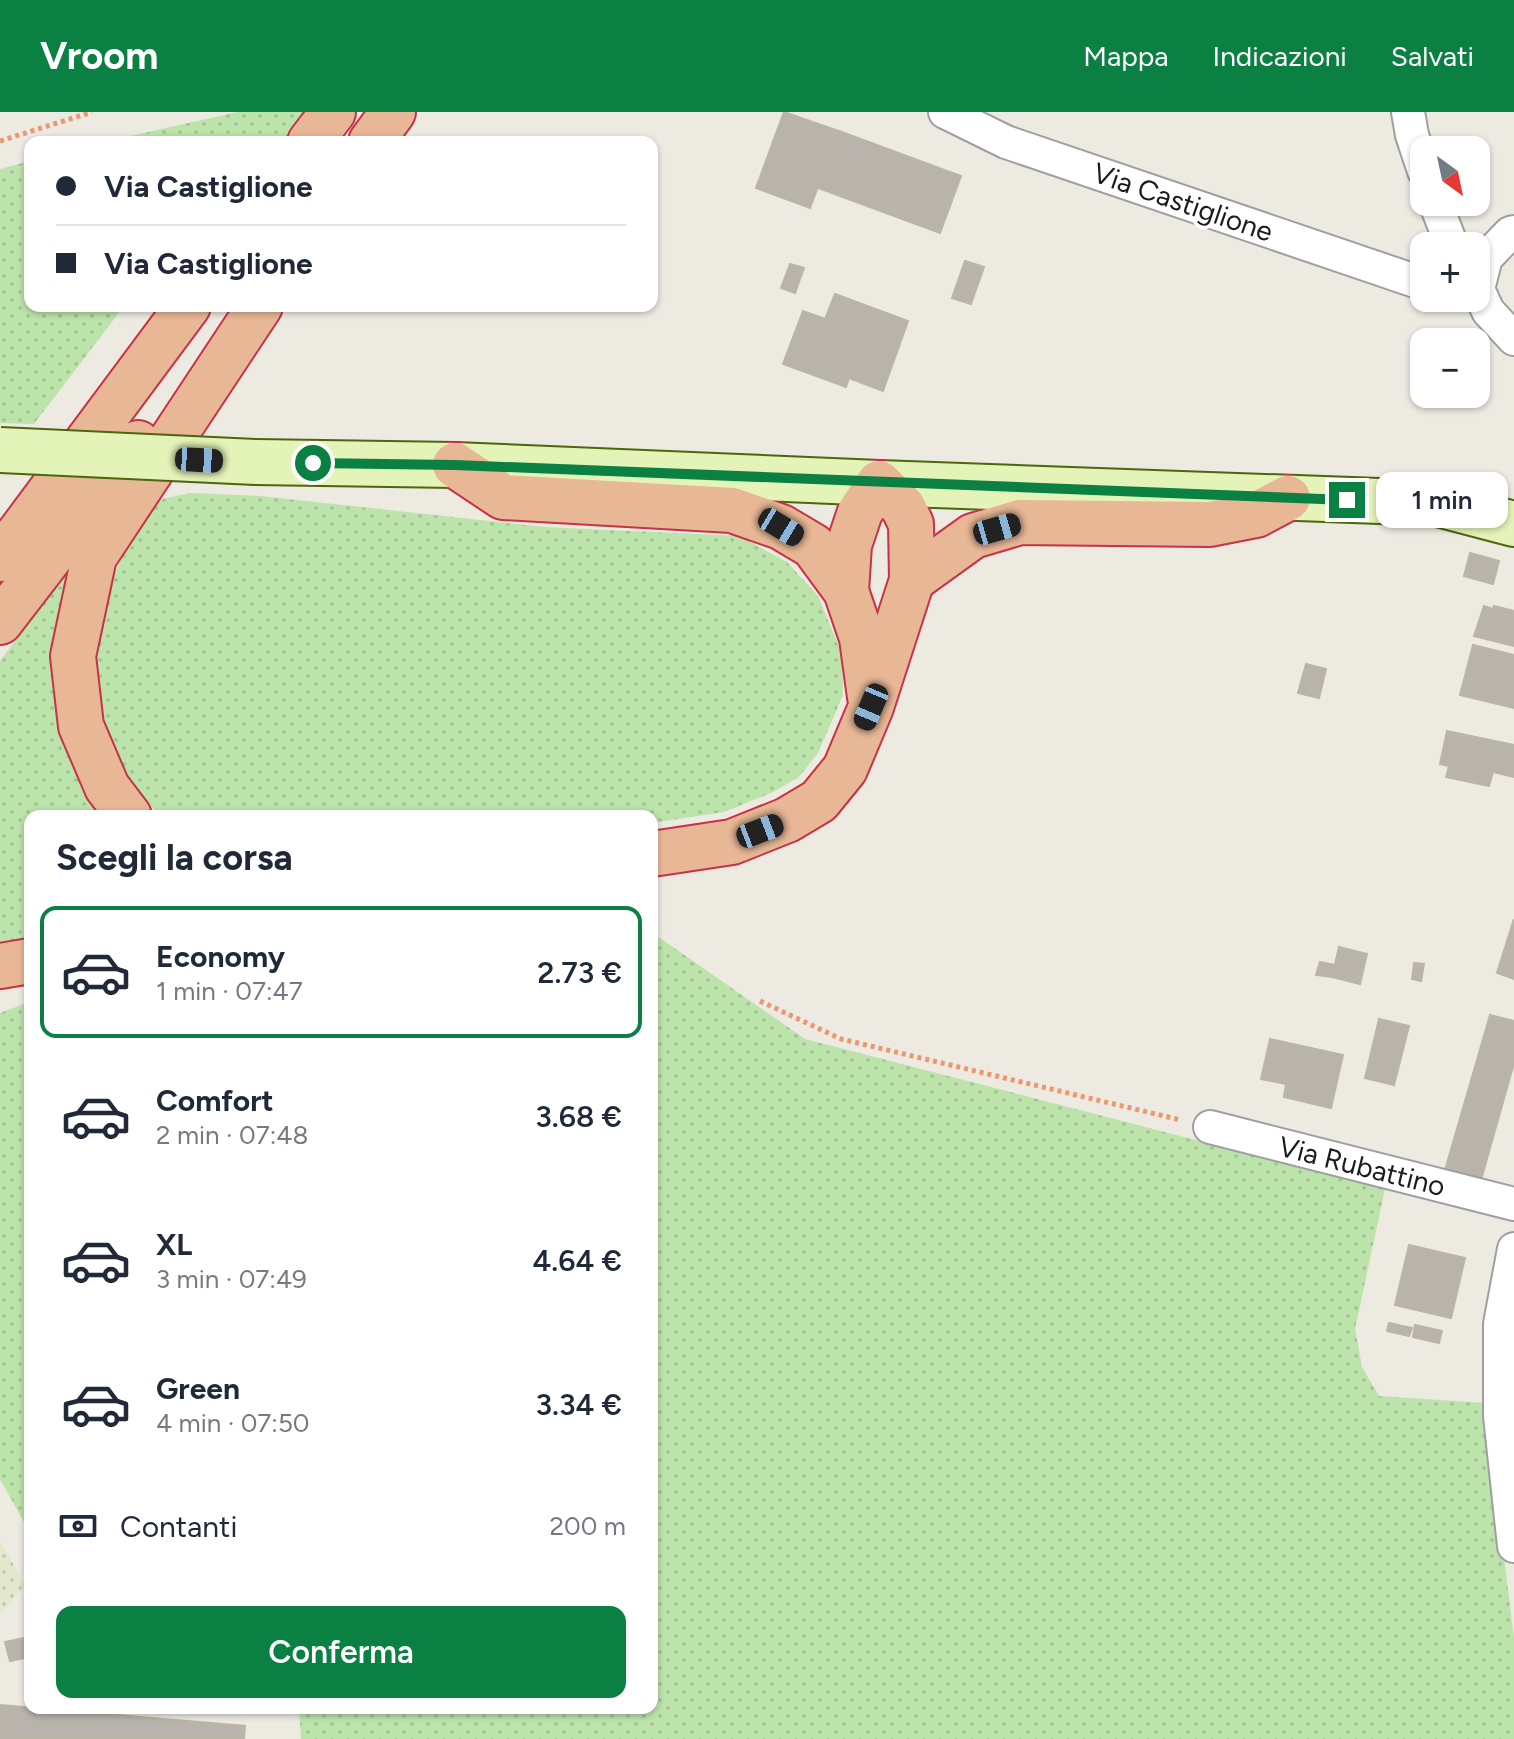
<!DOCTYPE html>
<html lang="it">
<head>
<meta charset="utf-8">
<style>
  body { margin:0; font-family:Figtree,sans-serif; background:#f2f2f3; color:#1f2937; height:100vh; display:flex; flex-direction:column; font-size:30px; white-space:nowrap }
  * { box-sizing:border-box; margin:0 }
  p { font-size:26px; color:#747a83 }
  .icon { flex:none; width:44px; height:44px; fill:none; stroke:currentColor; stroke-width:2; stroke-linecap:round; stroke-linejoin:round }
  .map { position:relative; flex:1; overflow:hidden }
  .side { position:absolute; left:24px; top:698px; width:634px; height:904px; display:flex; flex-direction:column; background:#fff; border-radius:16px; box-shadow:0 2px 6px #0004 }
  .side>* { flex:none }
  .banner { position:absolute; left:24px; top:24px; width:634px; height:176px; border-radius:16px; box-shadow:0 2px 6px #0004; display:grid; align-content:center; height:176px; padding:0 32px; background:#fff }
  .needle { width:52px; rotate:147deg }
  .tools { position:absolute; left:1410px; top:24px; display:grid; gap:16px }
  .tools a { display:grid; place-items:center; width:80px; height:80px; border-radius:16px; background:#fff; box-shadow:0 2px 6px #0004; font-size:40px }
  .end { position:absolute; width:36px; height:36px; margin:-18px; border:10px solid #0b8043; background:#fff; box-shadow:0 0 0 4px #fff }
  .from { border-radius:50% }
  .bubble { position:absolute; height:56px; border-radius:16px; background:#fff; box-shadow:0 2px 6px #0004; font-size:26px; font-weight:600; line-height:56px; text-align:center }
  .car { position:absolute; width:24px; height:48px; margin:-24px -12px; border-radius:10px; box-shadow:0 0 6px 2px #0007; background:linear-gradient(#222 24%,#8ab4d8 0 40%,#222 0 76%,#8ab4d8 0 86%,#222 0) }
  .banner b { display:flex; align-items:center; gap:28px; height:76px; font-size:30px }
  .banner b+b { border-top:2px solid #e0e1e3 }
  .banner i { width:20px; height:20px; background:#1f2937 }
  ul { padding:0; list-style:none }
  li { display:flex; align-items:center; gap:24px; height:132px; margin:0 16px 12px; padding:0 16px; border:4px solid transparent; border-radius:16px }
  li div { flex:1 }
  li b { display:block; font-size:30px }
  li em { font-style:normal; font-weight:600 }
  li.selected { border-color:#0b8043 }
  li>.icon { width:72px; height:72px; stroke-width:1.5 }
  h2 { padding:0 32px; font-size:36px; line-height:96px }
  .pay { display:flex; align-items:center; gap:20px; height:88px; padding:0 32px; font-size:30px }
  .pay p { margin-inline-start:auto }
  .button { display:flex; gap:16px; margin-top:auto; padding:16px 32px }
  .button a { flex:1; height:92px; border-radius:16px; background:#0b8043; color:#fff; font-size:32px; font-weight:600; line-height:92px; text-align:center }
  header { display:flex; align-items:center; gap:48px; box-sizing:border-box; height:112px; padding:0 40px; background:#0b8043; color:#fff }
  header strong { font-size:38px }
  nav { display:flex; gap:44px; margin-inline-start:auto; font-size:28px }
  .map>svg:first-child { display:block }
</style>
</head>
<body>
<header>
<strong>Vroom</strong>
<nav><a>Mappa</a><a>Indicazioni</a><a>Salvati</a></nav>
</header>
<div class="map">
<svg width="1514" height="1627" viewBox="0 0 1514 1627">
  <defs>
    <pattern id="farmland-dots" width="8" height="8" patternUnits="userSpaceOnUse" patternTransform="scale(2)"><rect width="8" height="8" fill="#e2e9cd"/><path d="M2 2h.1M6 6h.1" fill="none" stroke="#c1c7af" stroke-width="1.8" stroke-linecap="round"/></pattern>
    <pattern id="grass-dots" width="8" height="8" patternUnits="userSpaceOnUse" patternTransform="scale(2)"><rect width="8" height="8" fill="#bbe3aa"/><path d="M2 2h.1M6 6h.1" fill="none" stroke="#a0c292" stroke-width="1.8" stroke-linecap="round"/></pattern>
  </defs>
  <rect width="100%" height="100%" fill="#eceae1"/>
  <polygon fill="url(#farmland-dots)" points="0,1429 25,1473 0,1502"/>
  <g fill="url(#grass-dots)">
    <polygon points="238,0 306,0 283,30 103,30"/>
    <polygon points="30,49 30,194 124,194 34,312 0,311 0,57"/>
    <polygon points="190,381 260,384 545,415 739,424 787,450 818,484 842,542 843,583 818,641 799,665 773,680 724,700 652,711 652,704 160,704 124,662 93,591 93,532 110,471 148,390"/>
    <polygon points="68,458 75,469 63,619 82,679 103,704 30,704 30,833 0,838 0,549"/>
    <polygon points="660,826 805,927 1385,1077 1355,1217 1362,1255 1379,1284 1485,1291 1514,1526 1514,1627 301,1627 299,1597 297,1596 652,1596 652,827"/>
    <polygon points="24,892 30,892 30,1421 0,1367 0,901"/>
  </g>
  <g fill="#b8b3ab" stroke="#bcb4a5" stroke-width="2">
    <polygon points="784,0 839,19 810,96 756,76"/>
    <polygon points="839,19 961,64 940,121 818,76"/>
    <polygon points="965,149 984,155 971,192 952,186"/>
    <polygon points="790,152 804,156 795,181 781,176"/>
    <polygon points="835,182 908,209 883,279 849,266 846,275 783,252 803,199 825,207"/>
    <polygon points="1470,441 1499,449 1493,472 1464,464"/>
    <polygon points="1484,494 1493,497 1494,494 1514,499 1514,534 1474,524"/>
    <polygon points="1473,533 1514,543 1514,596 1460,583"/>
    <polygon points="1306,552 1326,557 1319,586 1298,581"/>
    <polygon points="1447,619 1514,633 1514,665 1493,660 1489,674 1446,665 1449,654 1440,652"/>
    <polygon points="1514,807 1514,867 1497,861"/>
    <polygon points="1339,835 1367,842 1360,872 1332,865"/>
    <polygon points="1320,850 1335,853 1332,865 1316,863"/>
    <polygon points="1414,851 1424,852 1421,869 1412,867"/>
    <polygon points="1490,903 1514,909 1514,951 1479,1075 1443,1065"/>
    <polygon points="1379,907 1409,914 1394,973 1365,966"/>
    <polygon points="1270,927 1343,943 1331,996 1284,985 1286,972 1261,967"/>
    <polygon points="1409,1133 1465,1146 1451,1206 1395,1193"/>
    <polygon points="1389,1211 1412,1216 1409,1224 1387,1219"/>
    <polygon points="1415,1213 1442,1219 1439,1231 1413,1225"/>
    <polygon points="24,1526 30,1545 10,1549 5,1530"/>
    <polygon points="0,1593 245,1614 244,1627 0,1627"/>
  </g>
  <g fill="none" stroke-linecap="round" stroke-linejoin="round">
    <g stroke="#9f9f9f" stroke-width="36">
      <g id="minor">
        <polyline points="945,0 1006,30 1424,172"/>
        <polyline points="1408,0 1412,23 1424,59"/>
        <polyline points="1435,90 1452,134"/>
        <polyline points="1514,120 1510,121 1486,146 1478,177 1488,199 1514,227"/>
        <polyline points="1210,1015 1514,1092"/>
        <polyline points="1514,1137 1500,1212 1500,1304 1514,1434"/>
      </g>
    </g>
    <g stroke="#4b660d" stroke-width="48">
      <polyline id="secondary" points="256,350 455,353 879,371 1434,391 1514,412"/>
    </g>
    <g stroke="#c63247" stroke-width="48">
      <g id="trunk">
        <polyline points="310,30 333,0"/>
        <polyline points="371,30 393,0"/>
        <polyline points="455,353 503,385 732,398 781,415 813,434 846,479 862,526 870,585"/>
        <polyline points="0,447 188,194"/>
        <polyline points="912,468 973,424 1020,410 1210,412 1256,403 1288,386"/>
        <polyline points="0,510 138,331"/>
        <polyline points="129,704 107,675 81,614 73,544 94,445 260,194"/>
        <polyline points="652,742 732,730 787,708 819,689 845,657 871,595 912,468 911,412 903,395 879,371 860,400 849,433 846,479"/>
        <polyline points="0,854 30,849"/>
      </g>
    </g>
    <g stroke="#ed9670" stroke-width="5" stroke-dasharray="4 4" stroke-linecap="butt">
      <polyline points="0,29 92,0"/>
      <polyline points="760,889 841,927 1181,1008"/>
    </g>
    <use href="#minor" stroke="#fff" stroke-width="32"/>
    <use href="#secondary" stroke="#e4f3b8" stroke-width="44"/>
    <use href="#trunk" stroke="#e8b796" stroke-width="44"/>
    <g stroke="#4b660d" stroke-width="48" stroke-linecap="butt">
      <polyline id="secondary-bridge" points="0,338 256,350"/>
    </g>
    <use href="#secondary-bridge" stroke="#e4f3b8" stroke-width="44"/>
  </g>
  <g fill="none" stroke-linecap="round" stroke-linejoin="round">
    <polyline stroke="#0b8043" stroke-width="10" points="313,351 455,353 1347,388"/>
  </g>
  <g text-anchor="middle" stroke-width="7" stroke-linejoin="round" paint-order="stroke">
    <g font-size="28" fill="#1b1b1b" stroke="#fff">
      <text transform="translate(1183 90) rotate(19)" y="10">Via Castiglione</text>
      <text transform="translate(1362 1054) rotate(14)" y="10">Via Rubattino</text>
    </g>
  </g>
</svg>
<div class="tools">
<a><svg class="needle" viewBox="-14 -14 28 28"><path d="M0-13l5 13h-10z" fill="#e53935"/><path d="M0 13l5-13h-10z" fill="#747a83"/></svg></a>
<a>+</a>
<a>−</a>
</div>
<i class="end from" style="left:313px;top:351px"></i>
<i class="end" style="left:1347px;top:388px"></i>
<div class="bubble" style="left:1376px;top:360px;width:132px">1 min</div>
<i class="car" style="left:199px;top:348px;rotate:93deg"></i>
<i class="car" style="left:781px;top:415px;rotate:121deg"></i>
<i class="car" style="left:997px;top:417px;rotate:74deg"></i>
<i class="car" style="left:871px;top:595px;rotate:203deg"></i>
<i class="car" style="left:760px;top:719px;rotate:69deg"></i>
<div class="banner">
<b><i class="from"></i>Via Castiglione</b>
<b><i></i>Via Castiglione</b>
</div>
<section class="side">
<h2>Scegli la corsa</h2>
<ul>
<li class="selected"><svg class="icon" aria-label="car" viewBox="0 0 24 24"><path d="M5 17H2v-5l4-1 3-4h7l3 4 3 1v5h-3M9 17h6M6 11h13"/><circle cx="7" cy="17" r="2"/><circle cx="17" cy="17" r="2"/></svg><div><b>Economy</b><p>1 min · 07:47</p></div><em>2.73 €</em></li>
<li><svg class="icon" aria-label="car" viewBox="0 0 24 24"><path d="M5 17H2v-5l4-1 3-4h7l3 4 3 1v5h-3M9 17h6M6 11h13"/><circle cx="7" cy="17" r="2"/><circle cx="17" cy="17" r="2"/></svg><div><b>Comfort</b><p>2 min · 07:48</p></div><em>3.68 €</em></li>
<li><svg class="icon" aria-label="car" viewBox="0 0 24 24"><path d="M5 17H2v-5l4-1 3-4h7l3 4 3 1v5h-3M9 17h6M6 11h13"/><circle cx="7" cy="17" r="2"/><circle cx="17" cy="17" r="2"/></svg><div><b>XL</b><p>3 min · 07:49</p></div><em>4.64 €</em></li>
<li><svg class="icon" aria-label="car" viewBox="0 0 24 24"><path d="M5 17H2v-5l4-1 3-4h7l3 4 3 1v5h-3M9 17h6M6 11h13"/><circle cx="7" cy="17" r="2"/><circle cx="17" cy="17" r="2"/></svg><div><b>Green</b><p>4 min · 07:50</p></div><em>3.34 €</em></li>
</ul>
<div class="pay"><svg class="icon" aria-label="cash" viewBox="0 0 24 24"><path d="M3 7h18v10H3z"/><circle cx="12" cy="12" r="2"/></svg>Contanti<p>200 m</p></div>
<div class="button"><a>Conferma</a></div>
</section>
</div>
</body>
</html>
